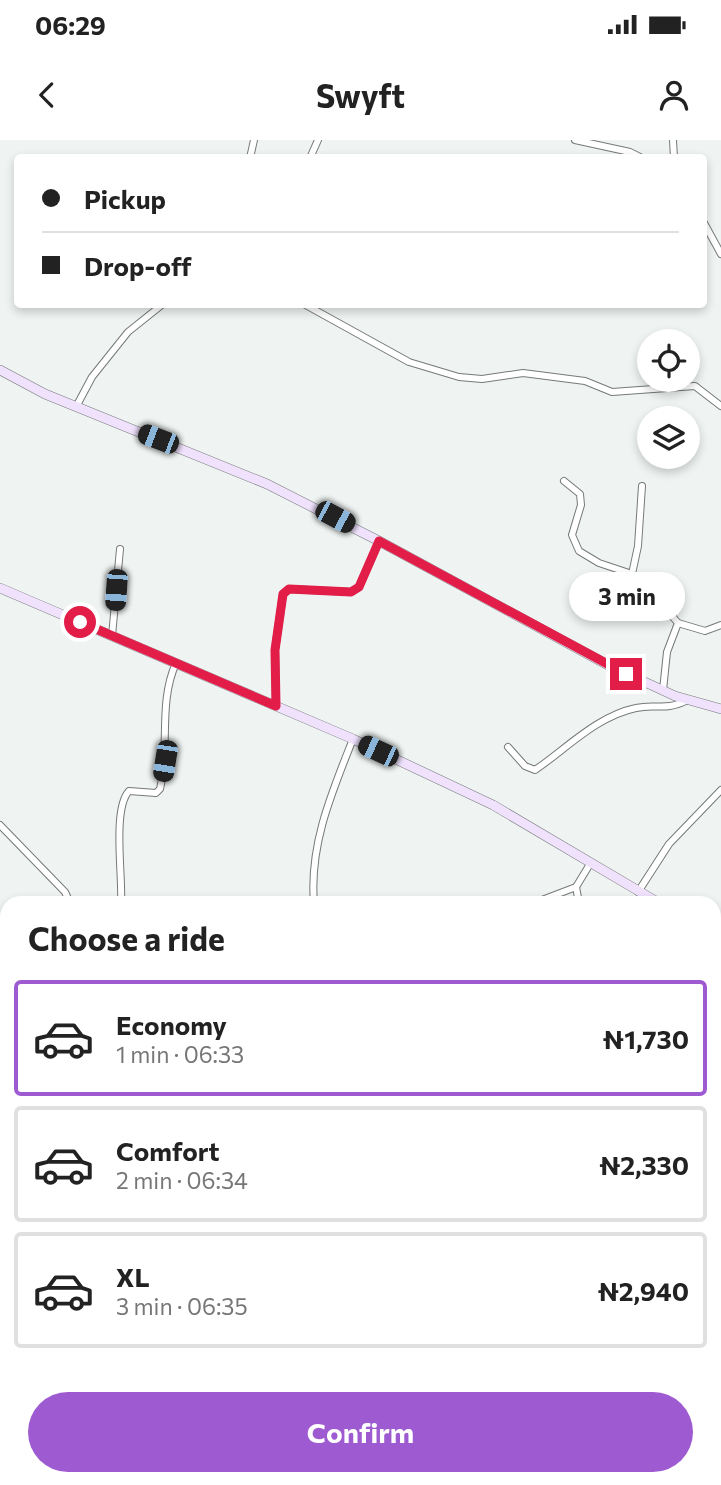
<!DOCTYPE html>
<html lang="en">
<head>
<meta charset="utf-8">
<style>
  body { margin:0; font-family:Commissioner,sans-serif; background:#f6f6f6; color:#222; height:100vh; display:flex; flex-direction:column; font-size:26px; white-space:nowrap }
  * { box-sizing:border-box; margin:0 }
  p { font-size:23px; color:#767676 }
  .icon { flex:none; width:38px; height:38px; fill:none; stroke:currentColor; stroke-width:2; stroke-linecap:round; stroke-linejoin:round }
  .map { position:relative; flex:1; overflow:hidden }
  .drawer { position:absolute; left:0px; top:756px; width:721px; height:590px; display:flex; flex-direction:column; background:#fff; border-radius:21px 21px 0 0; box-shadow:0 4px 10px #0003 }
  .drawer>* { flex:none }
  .top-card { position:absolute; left:14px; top:14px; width:693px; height:154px; border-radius:7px; box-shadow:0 4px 10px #0003; display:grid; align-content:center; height:154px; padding:0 28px; background:#fff }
  .fabs { position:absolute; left:637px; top:189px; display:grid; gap:14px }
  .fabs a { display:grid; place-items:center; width:63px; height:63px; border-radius:50%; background:#fff; box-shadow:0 4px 10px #0003; font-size:35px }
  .end { position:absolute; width:32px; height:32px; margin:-16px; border:9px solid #e11d48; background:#fff; box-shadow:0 0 0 4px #fff }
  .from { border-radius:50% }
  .bubble { position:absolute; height:49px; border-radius:24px; background:#fff; box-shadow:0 4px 10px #0003; font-size:23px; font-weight:700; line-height:49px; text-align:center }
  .car { position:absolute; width:21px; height:42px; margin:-21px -10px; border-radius:9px; box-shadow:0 0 5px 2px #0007; background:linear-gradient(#222 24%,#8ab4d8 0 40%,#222 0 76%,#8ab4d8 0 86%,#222 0) }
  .top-card b { display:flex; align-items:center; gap:24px; height:66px; font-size:26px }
  .top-card b+b { border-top:2px solid #e0e0e0 }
  .top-card i { width:18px; height:18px; background:#222 }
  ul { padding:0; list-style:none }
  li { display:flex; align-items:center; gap:21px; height:116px; margin:0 14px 10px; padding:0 14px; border:4px solid #e0e0e0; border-radius:7px }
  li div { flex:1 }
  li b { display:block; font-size:26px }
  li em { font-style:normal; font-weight:700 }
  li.current { border-color:#9e5bd1 }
  li>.icon { width:63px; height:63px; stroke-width:1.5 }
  h2 { padding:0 28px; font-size:32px; line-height:84px }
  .action { display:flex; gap:14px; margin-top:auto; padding:14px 28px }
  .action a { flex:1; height:80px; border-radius:42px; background:#9e5bd1; color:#fff; font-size:28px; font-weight:700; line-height:80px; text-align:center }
  .status { display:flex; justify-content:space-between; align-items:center; height:49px; padding:0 35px; background:#fff; direction:ltr }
  .status svg { height:19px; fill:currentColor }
  header { display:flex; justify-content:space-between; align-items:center; height:91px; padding:0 28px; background:#fff; font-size:32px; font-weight:700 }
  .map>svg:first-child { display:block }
</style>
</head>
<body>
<div class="status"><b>06:29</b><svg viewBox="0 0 49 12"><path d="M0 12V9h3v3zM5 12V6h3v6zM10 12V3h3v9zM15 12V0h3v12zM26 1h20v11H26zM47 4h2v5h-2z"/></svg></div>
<header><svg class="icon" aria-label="back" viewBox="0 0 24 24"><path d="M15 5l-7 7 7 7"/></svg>Swyft<svg class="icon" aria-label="person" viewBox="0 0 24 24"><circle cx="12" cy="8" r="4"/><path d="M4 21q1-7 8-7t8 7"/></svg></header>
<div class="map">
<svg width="721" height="1345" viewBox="0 0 721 1345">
  <rect width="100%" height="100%" fill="#eff4f3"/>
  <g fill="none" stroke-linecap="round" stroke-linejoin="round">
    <g stroke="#757978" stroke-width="8">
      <g id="street">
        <polyline points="575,0 630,12 642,18"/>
        <polyline points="673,0 674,18"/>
        <polyline points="250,18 254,0"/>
        <polyline points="310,18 318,0"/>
        <polyline points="704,83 721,114"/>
        <polyline points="304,164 409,222 459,237 482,239 523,233 585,241 612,252 695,246 721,266"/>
        <polyline points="76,267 92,237 128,192 163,164"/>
        <polyline points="564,341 580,354 581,365 572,395 579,411 599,423 632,434 631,445 666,469 678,483 667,512 663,550"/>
        <polyline points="632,434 638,406 642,346"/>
        <polyline points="678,483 705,491 721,485"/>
        <polyline points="112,496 120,409"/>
        <polyline points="276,566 275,510 283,454 289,449 351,452 359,447 379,401"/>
        <path d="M508 607 525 626 535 630C566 609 597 576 636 568 657 563 663 572 688 560"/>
        <polyline points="0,685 65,752 70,763"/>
        <polyline points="576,747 579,763"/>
        <polyline points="638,752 669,704 721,650"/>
        <path d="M121 763C123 738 112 669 129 651L156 653 160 649C170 607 158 563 176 523"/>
        <path d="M314 763C309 705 332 652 353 599"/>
        <polyline points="534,763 576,747 590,724"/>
        <polyline points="716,906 721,896"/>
        <polyline points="0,969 2,977"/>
        <polyline points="714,1029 721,1031"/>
        <polyline points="0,1285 7,1282"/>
        <polyline points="187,1339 192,1345"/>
      </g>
    </g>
    <g stroke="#757978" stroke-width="10">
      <g id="secondary">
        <polyline points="0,230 45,254 267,344 379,401 608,525 675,556 721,569"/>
        <polyline points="0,448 353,599 493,665 659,763"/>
        <polyline points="714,793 721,796"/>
        <polyline points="287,1345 294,1339"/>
      </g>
    </g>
    <use href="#street" stroke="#fff" stroke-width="6"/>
    <use href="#secondary" stroke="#f0e2fd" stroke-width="9"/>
  </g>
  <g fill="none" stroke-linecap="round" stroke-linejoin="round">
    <polyline stroke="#e11d48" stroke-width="9" points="80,482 276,566 275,510 283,454 289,449 351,452 359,447 379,401 626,534"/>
  </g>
</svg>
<div class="fabs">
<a><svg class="icon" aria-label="locate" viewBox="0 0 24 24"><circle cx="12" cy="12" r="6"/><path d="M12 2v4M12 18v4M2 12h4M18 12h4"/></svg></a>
<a><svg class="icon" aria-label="layers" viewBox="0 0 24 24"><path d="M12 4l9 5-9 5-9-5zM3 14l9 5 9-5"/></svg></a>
</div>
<i class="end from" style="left:80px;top:482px"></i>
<i class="end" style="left:626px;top:534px"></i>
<div class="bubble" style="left:569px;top:432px;width:116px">3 min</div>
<i class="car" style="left:158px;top:299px;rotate:291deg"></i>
<i class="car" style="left:335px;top:377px;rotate:118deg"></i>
<i class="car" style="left:116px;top:450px;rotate:184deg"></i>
<i class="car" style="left:378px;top:611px;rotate:295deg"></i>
<i class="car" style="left:165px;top:621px;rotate:189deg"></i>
<div class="top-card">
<b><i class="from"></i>Pickup</b>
<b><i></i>Drop-off</b>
</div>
<section class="drawer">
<h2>Choose a ride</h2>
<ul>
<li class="current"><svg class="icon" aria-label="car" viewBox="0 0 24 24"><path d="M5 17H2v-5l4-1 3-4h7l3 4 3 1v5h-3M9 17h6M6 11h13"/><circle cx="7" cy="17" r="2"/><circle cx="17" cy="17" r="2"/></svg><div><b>Economy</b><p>1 min · 06:33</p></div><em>₦1,730</em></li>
<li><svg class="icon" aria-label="car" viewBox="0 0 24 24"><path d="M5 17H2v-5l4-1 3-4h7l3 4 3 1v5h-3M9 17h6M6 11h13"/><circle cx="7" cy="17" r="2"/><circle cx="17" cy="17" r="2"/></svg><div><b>Comfort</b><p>2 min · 06:34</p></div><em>₦2,330</em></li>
<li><svg class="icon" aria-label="car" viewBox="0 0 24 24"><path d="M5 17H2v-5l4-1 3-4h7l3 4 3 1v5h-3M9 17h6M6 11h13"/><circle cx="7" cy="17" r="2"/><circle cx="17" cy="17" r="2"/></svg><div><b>XL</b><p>3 min · 06:35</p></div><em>₦2,940</em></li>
</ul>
<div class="action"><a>Confirm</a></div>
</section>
</div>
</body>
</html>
